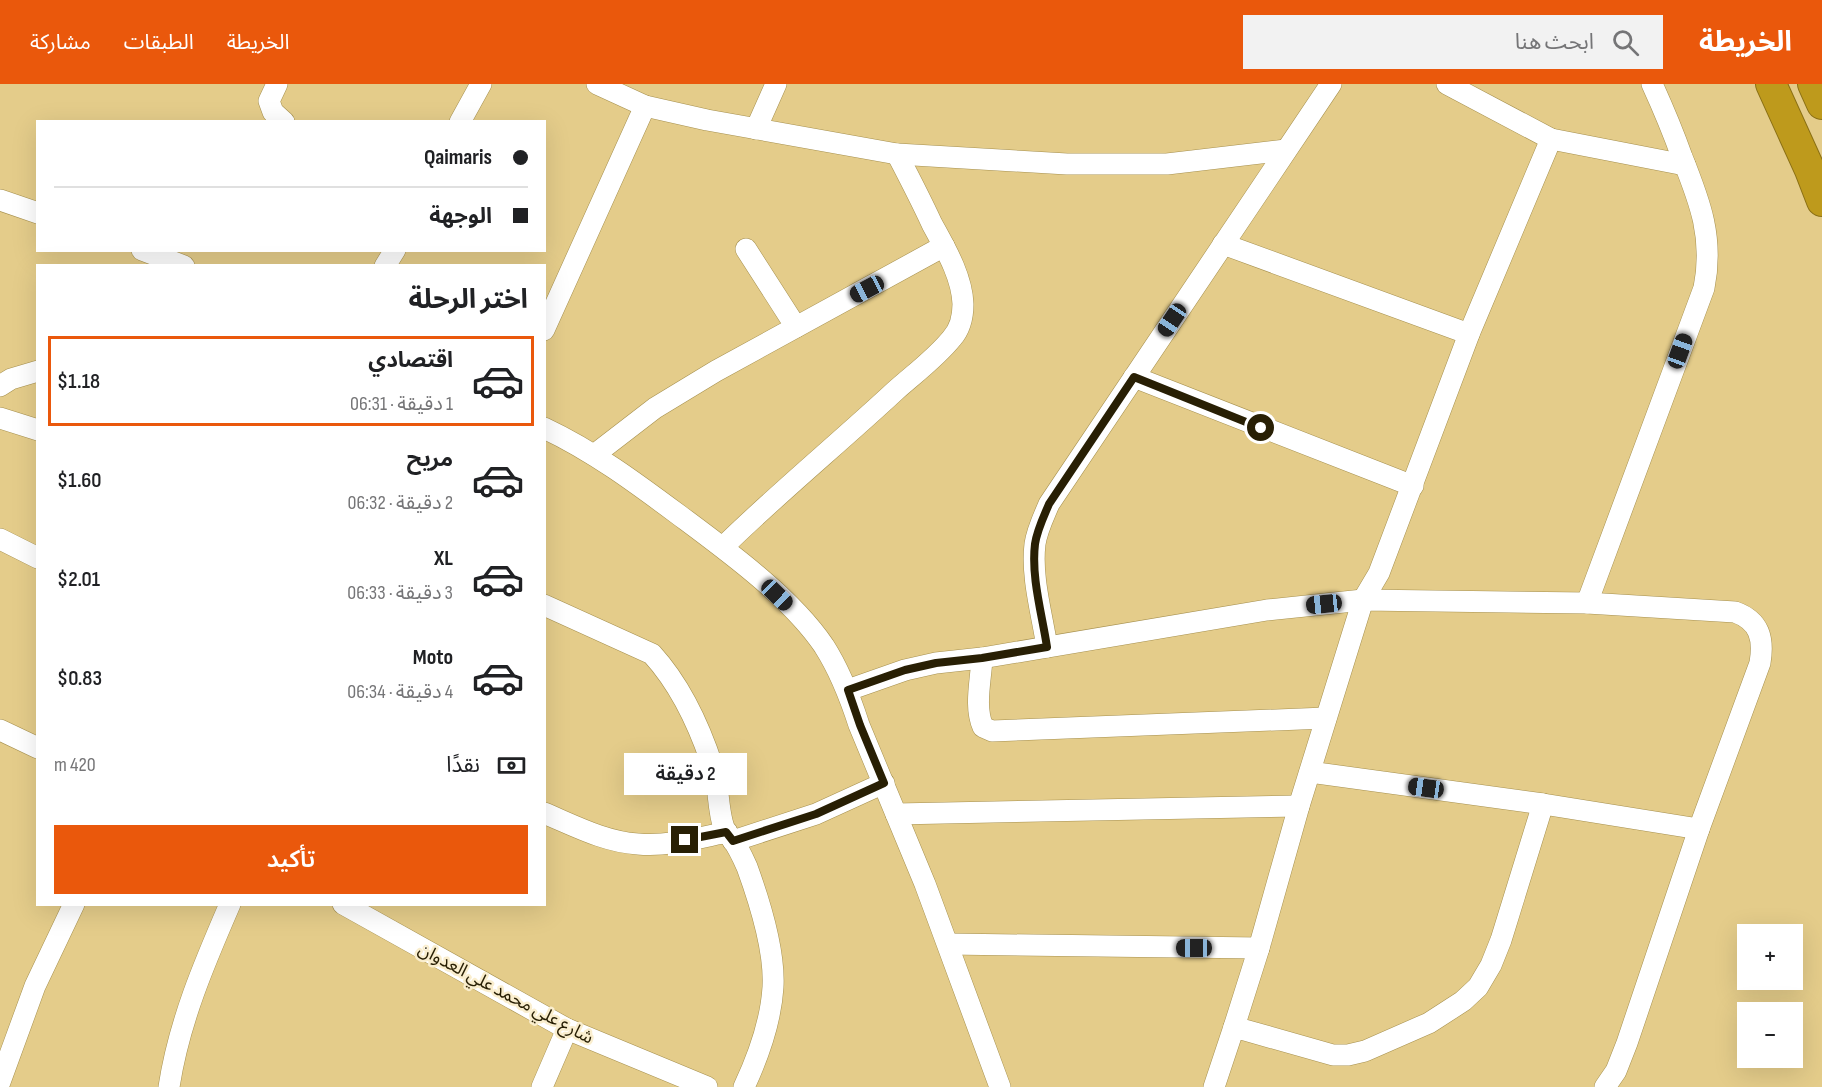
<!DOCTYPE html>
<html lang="ar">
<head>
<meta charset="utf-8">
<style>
  body { margin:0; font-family:"Sofia Sans Condensed","Noto Sans Arabic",sans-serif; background:#f2f2f2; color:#202124; direction:rtl; height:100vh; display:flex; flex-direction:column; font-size:22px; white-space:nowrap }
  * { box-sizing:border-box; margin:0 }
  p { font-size:20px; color:#757577 }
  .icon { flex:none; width:33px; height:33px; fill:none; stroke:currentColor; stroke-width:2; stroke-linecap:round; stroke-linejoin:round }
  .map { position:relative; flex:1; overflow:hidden; direction:ltr }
  .sheet { position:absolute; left:36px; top:180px; width:510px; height:642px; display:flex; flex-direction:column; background:#fff; border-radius:0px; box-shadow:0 6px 24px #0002; direction:rtl }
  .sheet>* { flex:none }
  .top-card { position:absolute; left:36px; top:36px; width:510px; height:132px; border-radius:0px; box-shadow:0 6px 24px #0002; direction:rtl; display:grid; align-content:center; height:132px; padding:0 18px; background:#fff }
  .controls { position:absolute; left:1737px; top:840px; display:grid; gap:12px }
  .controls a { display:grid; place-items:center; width:66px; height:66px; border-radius:0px; background:#fff; box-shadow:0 6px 24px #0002; font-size:30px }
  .end { position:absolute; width:27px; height:27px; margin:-14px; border:8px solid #281f04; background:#fff; box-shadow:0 0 0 3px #fff }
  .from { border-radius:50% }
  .bubble { position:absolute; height:42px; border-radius:0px; background:#fff; box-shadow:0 6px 24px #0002; font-size:20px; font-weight:600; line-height:42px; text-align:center; direction:rtl }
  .car { position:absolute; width:18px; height:36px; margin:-18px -9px; border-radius:8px; box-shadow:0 0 4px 2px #0007; background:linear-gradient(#222 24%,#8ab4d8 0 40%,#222 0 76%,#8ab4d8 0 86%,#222 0) }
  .top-card b { display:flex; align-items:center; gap:21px; height:57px; font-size:22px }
  .top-card b+b { border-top:2px solid #e0e0e0 }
  .top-card i { width:15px; height:15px; background:#202124 }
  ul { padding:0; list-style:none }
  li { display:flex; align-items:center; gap:18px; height:90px; margin:0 12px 9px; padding:0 6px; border:3px solid transparent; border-radius:0px }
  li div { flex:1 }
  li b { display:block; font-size:22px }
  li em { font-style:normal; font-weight:600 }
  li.selected { border-color:#ea580c }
  li>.icon { width:54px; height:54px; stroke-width:1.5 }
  h2 { padding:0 18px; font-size:27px; line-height:72px }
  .pay { display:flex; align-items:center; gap:15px; height:66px; padding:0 18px; font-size:22px }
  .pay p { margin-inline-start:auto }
  .action { display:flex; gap:12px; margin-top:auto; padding:12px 18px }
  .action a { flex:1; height:69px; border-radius:0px; background:#ea580c; color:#fff; font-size:24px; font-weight:600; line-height:69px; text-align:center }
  header { display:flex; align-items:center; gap:36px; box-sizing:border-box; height:84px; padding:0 30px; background:#ea580c; color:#fff }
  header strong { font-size:28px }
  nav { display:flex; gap:33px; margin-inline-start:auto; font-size:21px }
  .search { width:420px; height:54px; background:#f2f2f2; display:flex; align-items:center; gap:15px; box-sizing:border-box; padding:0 21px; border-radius:0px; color:#757577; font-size:22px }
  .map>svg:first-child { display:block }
</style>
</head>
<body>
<header>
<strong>الخريطة</strong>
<div class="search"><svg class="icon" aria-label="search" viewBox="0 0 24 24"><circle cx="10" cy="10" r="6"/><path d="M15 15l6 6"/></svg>ابحث هنا</div>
<nav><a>الخريطة</a><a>الطبقات</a><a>مشاركة</a></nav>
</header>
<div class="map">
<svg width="1822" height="1003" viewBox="0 0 1822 1003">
  <rect width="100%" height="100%" fill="#e4cc8a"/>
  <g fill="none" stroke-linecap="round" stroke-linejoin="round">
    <g stroke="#a6904e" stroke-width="22">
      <g id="minor">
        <polyline points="277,0 269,17 273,28 284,38"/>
        <polyline points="597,0 645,22 707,36 897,70 1067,80 1167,80 1286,66"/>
        <polyline points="1447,0 1551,55 1685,81"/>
        <polyline points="460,38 481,0"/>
        <polyline points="756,45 776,0"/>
        <polyline points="0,116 38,129"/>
        <polyline points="1223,160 1469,250"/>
        <polyline points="746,165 796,243"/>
        <polyline points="142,166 184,182"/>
        <polyline points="385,182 395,166"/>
        <polyline points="544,246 645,22"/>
        <polyline points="1134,293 1413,402"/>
        <polyline points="0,302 11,295 38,287"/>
        <polyline points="0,334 38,346"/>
        <path d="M544 344C593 367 636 399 679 431 726 466 791 513 824 562 840 587 850 613 859 641L925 800 1000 1003"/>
        <polyline points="594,371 655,324 716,287 944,162"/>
        <polyline points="0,455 38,474"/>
        <path d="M723 463C778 409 838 360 895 307 914 290 936 274 952 254 960 245 963 232 963 220 962 192 945 164 932 140 921 116 909 93 897 70"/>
        <path d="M1587 519 1704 204C1714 154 1700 118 1682 73 1673 48 1663 24 1652 0"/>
        <path d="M544 521 652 570C682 603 702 648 715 690 719 707 718 727 724 744 726 748 729 752 732 755 738 763 743 774 747 783 759 816 775 867 773 903 771 937 758 973 744 1003"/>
        <path d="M1047 563C1042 530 1031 493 1035 460 1037 446 1044 432 1049 420L1331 0"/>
        <path d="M982 574C981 596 974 623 983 643L992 647 1326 634"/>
        <path d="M848 606 905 586 936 579 982 574 1267 526 1363 516 1587 519 1735 528C1760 537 1764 555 1760 579L1699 745 1627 959 1616 987 1605 1003"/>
        <polyline points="0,646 38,664"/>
        <polyline points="1310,688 1543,720 1699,745"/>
        <path d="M544 729C575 742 605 758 638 760 667 763 698 754 727 748"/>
        <polyline points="896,730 1299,722"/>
        <polyline points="733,757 816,730 884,699"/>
        <polyline points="343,820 567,945 707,1003"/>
        <polyline points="948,860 1259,864"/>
        <polyline points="1234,943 1259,864 1299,722 1363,516 1379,489 1469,250 1551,55"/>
        <polyline points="0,998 35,902 74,820"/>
        <path d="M169 1003C179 938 204 880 230 820"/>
        <polyline points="542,1003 567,945"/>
        <polyline points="1214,1003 1234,943 1333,971 1348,971 1365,967 1429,939 1463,917 1478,903 1491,881 1501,856 1543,720"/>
      </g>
    </g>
    <g stroke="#8a6f14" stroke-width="32">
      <g id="highway">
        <polyline points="1771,0 1810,86 1822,117"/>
        <polyline points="1813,0 1822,20"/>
      </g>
    </g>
    <use href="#minor" stroke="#fff" stroke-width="21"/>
    <use href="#highway" stroke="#be9a1c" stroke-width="30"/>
  </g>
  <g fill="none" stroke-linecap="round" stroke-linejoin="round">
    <path stroke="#281f04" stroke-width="8" d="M685 756 726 748 733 757 816 730 884 699 860 641 848 606 905 586 936 579 982 574 1047 563C1042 530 1031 493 1035 460 1037 446 1044 432 1049 420L1134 293 1261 344"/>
  </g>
  <g text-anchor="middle" stroke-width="5" stroke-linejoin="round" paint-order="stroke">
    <g font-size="18" fill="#281f04" stroke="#faeece">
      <text transform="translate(506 909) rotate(28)" y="6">شارع علي محمد علي العدوان</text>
    </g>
  </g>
</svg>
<div class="controls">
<a>+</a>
<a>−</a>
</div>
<i class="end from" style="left:1261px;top:344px"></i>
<i class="end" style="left:685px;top:756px"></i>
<div class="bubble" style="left:624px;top:669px;width:123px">2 دقيقة</div>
<i class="car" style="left:867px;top:205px;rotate:242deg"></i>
<i class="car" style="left:1172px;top:236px;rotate:214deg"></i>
<i class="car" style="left:1680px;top:267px;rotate:20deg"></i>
<i class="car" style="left:777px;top:511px;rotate:134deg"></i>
<i class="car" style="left:1324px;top:520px;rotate:264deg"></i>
<i class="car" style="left:1426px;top:704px;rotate:278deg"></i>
<i class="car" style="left:1194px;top:864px;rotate:270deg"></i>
<div class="top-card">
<b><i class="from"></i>Qaimaris</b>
<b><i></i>الوجهة</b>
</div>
<section class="sheet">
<h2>اختر الرحلة</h2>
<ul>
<li class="selected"><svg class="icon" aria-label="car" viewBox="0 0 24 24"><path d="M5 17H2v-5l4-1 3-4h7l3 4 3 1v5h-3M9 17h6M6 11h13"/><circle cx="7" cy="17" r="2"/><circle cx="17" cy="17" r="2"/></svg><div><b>اقتصادي</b><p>1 دقيقة · 06:31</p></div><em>$1.18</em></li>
<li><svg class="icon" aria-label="car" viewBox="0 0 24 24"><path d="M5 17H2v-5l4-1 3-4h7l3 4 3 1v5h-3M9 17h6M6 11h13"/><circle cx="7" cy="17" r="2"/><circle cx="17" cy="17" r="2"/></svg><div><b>مريح</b><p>2 دقيقة · 06:32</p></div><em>$1.60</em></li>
<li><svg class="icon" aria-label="car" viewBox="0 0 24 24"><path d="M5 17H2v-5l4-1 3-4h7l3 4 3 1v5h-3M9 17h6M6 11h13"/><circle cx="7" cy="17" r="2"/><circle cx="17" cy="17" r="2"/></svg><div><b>XL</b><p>3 دقيقة · 06:33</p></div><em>$2.01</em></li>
<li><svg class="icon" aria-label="car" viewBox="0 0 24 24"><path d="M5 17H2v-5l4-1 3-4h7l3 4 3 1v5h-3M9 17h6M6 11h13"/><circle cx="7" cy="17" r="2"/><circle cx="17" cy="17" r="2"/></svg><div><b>Moto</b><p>4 دقيقة · 06:34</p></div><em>$0.83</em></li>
</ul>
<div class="pay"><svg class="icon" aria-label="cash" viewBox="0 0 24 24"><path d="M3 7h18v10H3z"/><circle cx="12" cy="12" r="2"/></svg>نقدًا<p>420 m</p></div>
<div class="action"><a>تأكيد</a></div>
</section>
</div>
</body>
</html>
